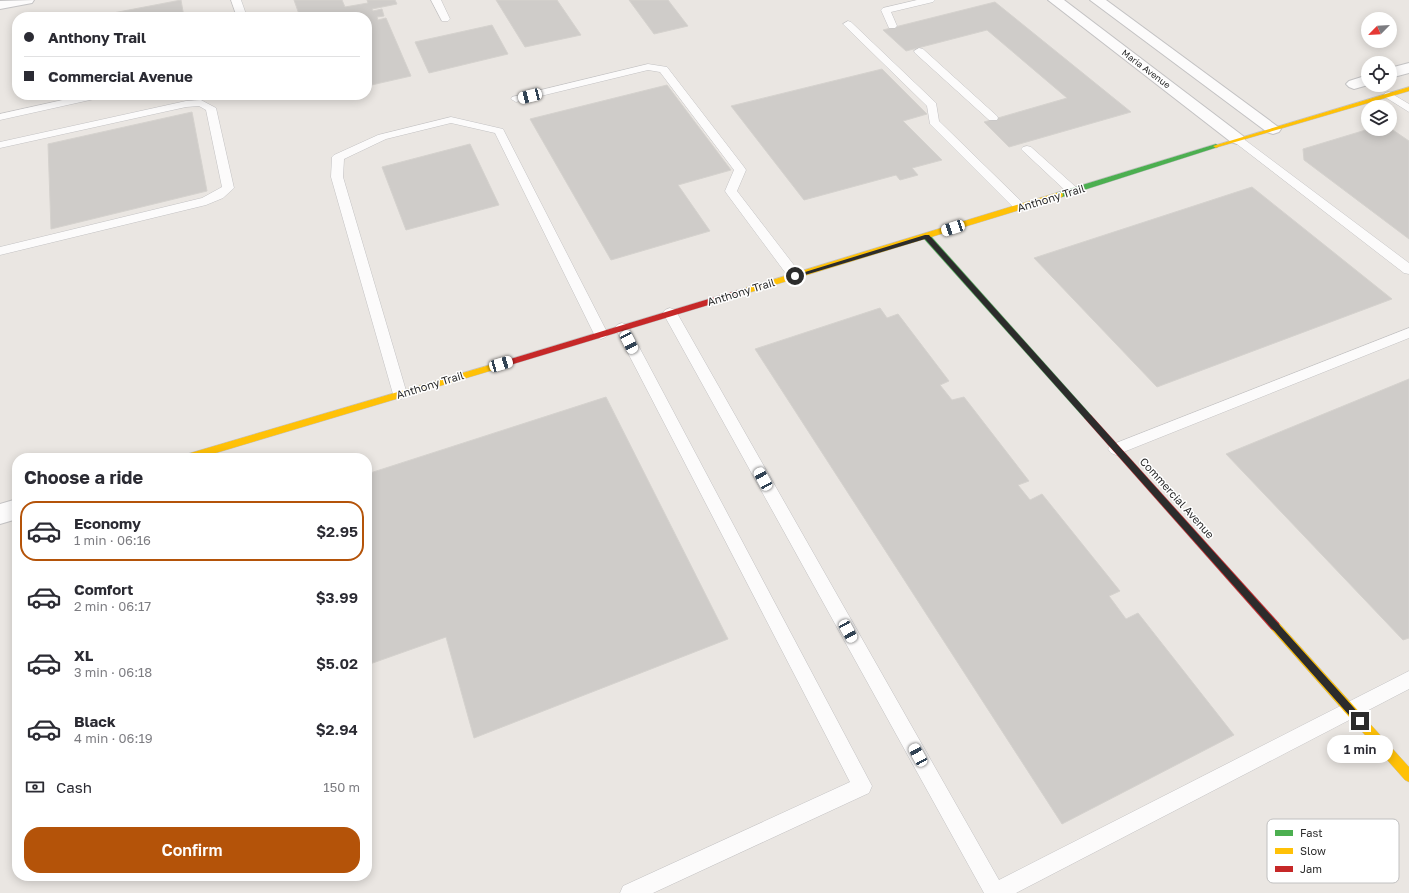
<!DOCTYPE html>
<html lang="en">
<head>
<meta charset="utf-8">
<style>
  body { margin:0; font-family:"Golos Text",sans-serif; background:#f7f7f7; color:#2b2b33; height:100vh; display:flex; flex-direction:column; font-size:15px; white-space:nowrap }
  * { box-sizing:border-box; margin:0 }
  p { font-size:13px; color:#7c7c81 }
  .icon { flex:none; width:22px; height:22px; fill:none; stroke:currentColor; stroke-width:2; stroke-linecap:round; stroke-linejoin:round }
  .map { position:relative; flex:1; overflow:hidden }
  .sheet { position:absolute; left:12px; top:453px; width:360px; height:428px; display:flex; flex-direction:column; background:#fff; border-radius:16px; box-shadow:0 2px 10px #0003 }
  .sheet>* { flex:none }
  .hud { position:absolute; left:12px; top:12px; width:360px; height:88px; border-radius:16px; box-shadow:0 2px 10px #0003; display:grid; align-content:center; height:88px; padding:0 12px; background:#fff }
  .needle { width:26px; rotate:246deg }
  .tools { position:absolute; left:1361px; top:12px; display:grid; gap:8px }
  .tools a { display:grid; place-items:center; width:36px; height:36px; border-radius:50%; background:#fff; box-shadow:0 2px 10px #0003; font-size:20px }
  .end { position:absolute; width:18px; height:18px; margin:-9px; border:5px solid #2c2c2c; background:#fff; box-shadow:0 0 0 2px #fff }
  .from { border-radius:50% }
  .bubble { position:absolute; height:28px; border-radius:14px; background:#fff; box-shadow:0 2px 10px #0003; font-size:13px; font-weight:600; line-height:28px; text-align:center }
  .car { position:absolute; width:12px; height:24px; margin:-12px -6px; border-radius:5px; box-shadow:0 0 3px 1px #0007; background:linear-gradient(#fff 24%,#345 0 40%,#fff 0 76%,#345 0 86%,#fff 0) }
  .hud b { display:flex; align-items:center; gap:14px; height:38px; font-size:15px }
  .hud b+b { border-top:1px solid #e1e1e2 }
  .hud i { width:10px; height:10px; background:#2b2b33 }
  ul { padding:0; list-style:none }
  li { display:flex; align-items:center; gap:12px; height:60px; margin:0 8px 6px; padding:0 4px; border:2px solid transparent; border-radius:16px }
  li div { flex:1 }
  li b { display:block; font-size:15px }
  li em { font-style:normal; font-weight:600 }
  li.current { border-color:#b45309 }
  li>.icon { width:36px; height:36px; stroke-width:1.5 }
  h2 { padding:0 12px; font-size:18px; line-height:48px }
  .pay { display:flex; align-items:center; gap:10px; height:44px; padding:0 12px; font-size:15px }
  .pay p { margin-inline-start:auto }
  .primary-button { display:flex; gap:8px; margin-top:auto; padding:8px 12px }
  .primary-button a { flex:1; height:46px; border-radius:16px; background:#b45309; color:#fff; font-size:16px; font-weight:600; line-height:46px; text-align:center }
  .map>svg:first-child { display:block }
</style>
</head>
<body>
<div class="map">
<svg width="1409" height="893" viewBox="0 0 1409 893">
  <rect width="100%" height="100%" fill="#eae6e2"/>
  <g fill="#cfccc9" stroke="#d5d2ce">
    <polygon points="181,0 184,17 92,17"/>
    <polygon points="294,0 342,0 345,7 368,3 367,0 395,0 397,4 372,9 373,11 382,9 384,16 377,17 378,20 386,18 411,76 367,86 367,17 322,17 321,13 300,17"/>
    <polygon points="496,0 557,0 581,35 525,47"/>
    <polygon points="629,0 668,0 688,26 654,34"/>
    <polygon points="995,2 1131,112 1009,147 984,122 1067,98 987,30 906,51 883,30"/>
    <polygon points="492,25 508,54 429,73 415,42"/>
    <polygon points="882,69 927,114 903,121 942,160 912,168 918,175 900,180 896,175 804,200 731,106"/>
    <polygon points="667,85 731,170 678,185 710,231 611,260 530,119"/>
    <polygon points="192,112 207,191 51,229 48,144"/>
    <polygon points="1390,128 1409,141 1409,239 1304,160 1303,149 1369,129"/>
    <polygon points="470,144 499,205 406,230 382,167"/>
    <polygon points="1252,187 1392,299 1157,387 1034,258"/>
    <polygon points="880,308 887,318 898,314 949,381 940,385 952,400 964,397 1029,481 1018,485 1030,500 1042,494 1120,591 1109,596 1126,619 1138,613 1234,735 1062,824 755,349"/>
    <polygon points="1409,379 1409,638 1403,640 1226,454"/>
    <polygon points="606,397 728,639 474,738 446,637 367,665 367,474"/>
  </g>
  <g fill="none" stroke-linecap="round" stroke-linejoin="round">
    <g stroke="#c3c2c3" stroke-width="1">
      <g id="lane">
        <polygon points="231,0 241,0 247,17 237,17"/>
        <polygon points="431,0 441,0 450,19 448,21 442,21"/>
        <polygon points="917,0 935,0 933,2 891,12 897,26 895,28 889,28 881,10 883,8"/>
        <polygon points="848,21 851,22 936,103 939,121 1024,204 1026,207 1024,210 1016,210 930,124 927,106 845,26 843,24"/>
        <polygon points="919,48 923,49 997,116 998,118 997,120 989,120 915,53 914,51"/>
        <polygon points="648,64 667,67 744,167 746,170 737,191 800,273 801,276 800,279 790,279 727,194 725,191 734,170 660,72 648,70 516,102 511,99 512,97"/>
        <polygon points="1389,92 1409,104 1409,112 1385,97 1384,95 1385,93"/>
        <polygon points="85,95 104,95 99,98 0,120 0,114"/>
        <polygon points="201,100 216,108 234,188 223,198 206,205 0,255 0,247 202,198 222,187 206,110 199,106 186,107 0,148 0,142 186,101"/>
        <polygon points="451,117 503,129 608,334 606,337 601,339 596,337 594,334 495,133 451,123 386,139 344,159 343,177 407,394 405,398 400,399 395,398 393,394 331,177 332,157 334,155 378,135"/>
        <polygon points="1237,136 1241,137 1409,263 1409,274 1404,273 1233,141 1231,139 1233,137"/>
        <polygon points="1027,146 1031,147 1077,188 1079,191 1077,194 1069,194 1023,151 1021,149 1023,147"/>
        <polygon points="670,308 675,310 677,313 999,880 1409,671 1409,689 1016,893 984,893 663,313 665,310"/>
        <polygon points="622,323 627,325 629,328 872,786 869,793 653,893 620,893 623,886 850,782 615,328 617,325"/>
        <polygon points="1409,328 1409,338 1121,453 1116,455 1111,453 1108,449 1111,445"/>
      </g>
    </g>
    <g stroke="#c3c2c3" stroke-width="2">
      <g id="street">
        <polygon points="34,0 32,3 0,9 0,1"/>
        <polygon points="1048,0 1064,0 1243,136 1245,139 1243,142 1237,144 1231,142"/>
        <polygon points="1090,0 1106,0 1281,129 1279,132 1273,134 1267,132"/>
        <polygon points="1409,63 1409,73 1390,78 1390,68"/>
        <polygon points="1368,75 1368,85 1354,89 1349,87 1346,84 1349,81"/>
        <polygon points="17,499 17,519 0,524 0,504"/>
      </g>
    </g>
    <g stroke="#c3c2c3" stroke-width="1">
      <g id="fast">
        <polygon points="1216,144 1219,146 1218,147 1062,197 1056,197 1055,195 1056,193"/>
        <polygon points="924,235 930,235 1091,415 1092,417 1091,419 1085,419 924,239"/>
      </g>
    </g>
    <g stroke="#c3c2c3" stroke-width="1">
      <g id="slow">
        <polygon points="1409,87 1409,91 1218,147 1216,148 1213,146"/>
        <polygon points="1056,193 1062,193 1063,195 1062,197 748,293 742,293 741,291 742,289"/>
        <polygon points="510,359 514,362 513,364 199,458 182,458 184,455 187,454"/>
        <polygon points="1275,621 1279,623 1409,767 1409,782 1405,780 1271,629 1270,626 1271,623"/>
      </g>
    </g>
    <g stroke="#c3c2c3" stroke-width="1">
      <g id="jam">
        <polygon points="745,288 748,289 749,291 748,293 510,365 506,362 507,360"/>
        <polygon points="1088,414 1091,415 1279,623 1280,626 1279,629 1275,631 1271,629 1085,419 1084,417"/>
      </g>
    </g>
    <use href="#lane" fill="#fcfbfb" fill-rule="evenodd"/>
    <use href="#street" fill="#fcfbfb" fill-rule="evenodd"/>
    <use href="#fast" fill="#4caf50" fill-rule="evenodd"/>
    <use href="#slow" fill="#ffc107" fill-rule="evenodd"/>
    <use href="#jam" fill="#c62828" fill-rule="evenodd"/>
  </g>
  <polygon fill="#2c2c2c" points="925,235 929,235 1363,718 1363,724 1357,724 925,239 795,278 792,276"/>
  <g text-anchor="middle" stroke-width="3" stroke-linejoin="round" paint-order="stroke">
    <g font-size="9" fill="#2c2c2c" stroke="#fff">
      <text transform="translate(1146 69) rotate(37)" y="3">Maria Avenue</text>
    </g>
    <g font-size="11" fill="#2c2c2c" stroke="#fff">
      <text transform="translate(1051 198) rotate(-17)" y="4">Anthony Trail</text>
      <text transform="translate(741 292) rotate(-17)" y="4">Anthony Trail</text>
      <text transform="translate(430 385) rotate(-17)" y="4">Anthony Trail</text>
      <text transform="translate(1177 498) rotate(48)" y="4">Commercial Avenue</text>
    </g>
  </g>
  <rect x="1267" y="819" width="132" height="64" rx="6" fill="#fff" stroke="#c0c0c0" stroke-width="1"/>
  <rect x="1275" y="830" width="18" height="6" fill="#4caf50"/>
  <rect x="1275" y="848" width="18" height="6" fill="#ffc107"/>
  <rect x="1275" y="866" width="18" height="6" fill="#c62828"/>
  <g font-size="11" fill="#2c2c2c">
    <text x="1300" y="837">Fast</text>
    <text x="1300" y="855">Slow</text>
    <text x="1300" y="873">Jam</text>
  </g>
</svg>
<div class="tools">
<a><svg class="needle" viewBox="-14 -14 28 28"><path d="M0-13l5 13h-10z" fill="#e53935"/><path d="M0 13l5-13h-10z" fill="#7c7c81"/></svg></a>
<a><svg class="icon" aria-label="locate" viewBox="0 0 24 24"><circle cx="12" cy="12" r="6"/><path d="M12 2v4M12 18v4M2 12h4M18 12h4"/></svg></a>
<a><svg class="icon" aria-label="layers" viewBox="0 0 24 24"><path d="M12 4l9 5-9 5-9-5zM3 14l9 5 9-5"/></svg></a>
</div>
<i class="end from" style="left:795px;top:276px"></i>
<i class="end" style="left:1360px;top:721px"></i>
<div class="bubble" style="left:1327px;top:735px;width:66px">1 min</div>
<i class="car" style="left:530px;top:96px;rotate:256deg"></i>
<i class="car" style="left:953px;top:228px;rotate:252deg"></i>
<i class="car" style="left:629px;top:342px;rotate:153deg"></i>
<i class="car" style="left:501px;top:364px;rotate:74deg"></i>
<i class="car" style="left:763px;top:479px;rotate:331deg"></i>
<i class="car" style="left:848px;top:631px;rotate:151deg"></i>
<i class="car" style="left:918px;top:755px;rotate:331deg"></i>
<div class="hud">
<b><i class="from"></i>Anthony Trail</b>
<b><i></i>Commercial Avenue</b>
</div>
<section class="sheet">
<h2>Choose a ride</h2>
<ul>
<li class="current"><svg class="icon" aria-label="car" viewBox="0 0 24 24"><path d="M5 17H2v-5l4-1 3-4h7l3 4 3 1v5h-3M9 17h6M6 11h13"/><circle cx="7" cy="17" r="2"/><circle cx="17" cy="17" r="2"/></svg><div><b>Economy</b><p>1 min · 06:16</p></div><em>$2.95</em></li>
<li><svg class="icon" aria-label="car" viewBox="0 0 24 24"><path d="M5 17H2v-5l4-1 3-4h7l3 4 3 1v5h-3M9 17h6M6 11h13"/><circle cx="7" cy="17" r="2"/><circle cx="17" cy="17" r="2"/></svg><div><b>Comfort</b><p>2 min · 06:17</p></div><em>$3.99</em></li>
<li><svg class="icon" aria-label="car" viewBox="0 0 24 24"><path d="M5 17H2v-5l4-1 3-4h7l3 4 3 1v5h-3M9 17h6M6 11h13"/><circle cx="7" cy="17" r="2"/><circle cx="17" cy="17" r="2"/></svg><div><b>XL</b><p>3 min · 06:18</p></div><em>$5.02</em></li>
<li><svg class="icon" aria-label="car" viewBox="0 0 24 24"><path d="M5 17H2v-5l4-1 3-4h7l3 4 3 1v5h-3M9 17h6M6 11h13"/><circle cx="7" cy="17" r="2"/><circle cx="17" cy="17" r="2"/></svg><div><b>Black</b><p>4 min · 06:19</p></div><em>$2.94</em></li>
</ul>
<div class="pay"><svg class="icon" aria-label="cash" viewBox="0 0 24 24"><path d="M3 7h18v10H3z"/><circle cx="12" cy="12" r="2"/></svg>Cash<p>150 m</p></div>
<div class="primary-button"><a>Confirm</a></div>
</section>
</div>
</body>
</html>
